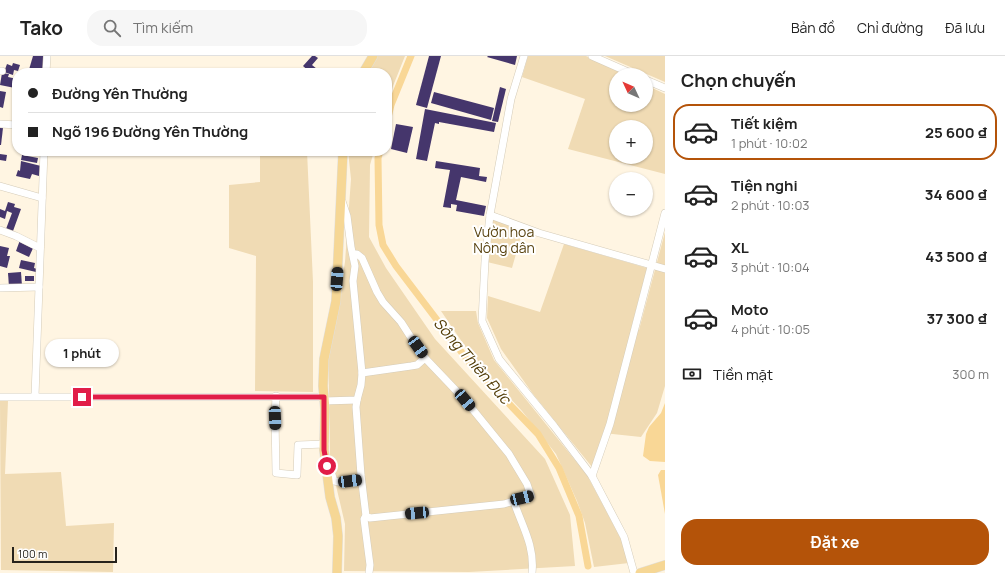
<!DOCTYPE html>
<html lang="vi">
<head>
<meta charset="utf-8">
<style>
  body { margin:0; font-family:Manrope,sans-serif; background:#f6f6f6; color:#222; height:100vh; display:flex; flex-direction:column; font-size:15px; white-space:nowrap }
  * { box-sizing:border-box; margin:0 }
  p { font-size:13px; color:#767676 }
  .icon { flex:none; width:22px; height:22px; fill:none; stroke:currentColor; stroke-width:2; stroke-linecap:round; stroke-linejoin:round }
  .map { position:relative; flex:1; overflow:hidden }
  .panel { display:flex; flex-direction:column; background:#fff; width:340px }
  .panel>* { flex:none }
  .top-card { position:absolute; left:12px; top:12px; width:380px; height:88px; border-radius:16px; box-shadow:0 1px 3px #0004; display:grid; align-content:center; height:88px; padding:0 16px; background:#fff }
  .needle { width:26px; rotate:314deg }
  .fabs { position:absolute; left:609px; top:12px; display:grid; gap:8px }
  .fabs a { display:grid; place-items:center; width:44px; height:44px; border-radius:50%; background:#fff; box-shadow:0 1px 3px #0004; font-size:20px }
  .scale { position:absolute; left:12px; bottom:10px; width:105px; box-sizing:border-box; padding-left:4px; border:2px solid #27231c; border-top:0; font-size:11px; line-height:14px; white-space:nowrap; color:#27231c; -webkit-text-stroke:3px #fff; paint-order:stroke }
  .end { position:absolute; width:18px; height:18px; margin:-9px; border:5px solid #e11d48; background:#fff; box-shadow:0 0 0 2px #fff }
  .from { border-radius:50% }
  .bubble { position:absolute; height:28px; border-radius:14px; background:#fff; box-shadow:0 1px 3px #0004; font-size:13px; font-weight:700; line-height:28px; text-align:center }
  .car { position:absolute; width:12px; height:24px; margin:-12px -6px; border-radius:5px; box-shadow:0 0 3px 1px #0007; background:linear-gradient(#222 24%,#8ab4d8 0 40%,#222 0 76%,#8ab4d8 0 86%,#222 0) }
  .top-card b { display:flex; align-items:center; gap:14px; height:38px; font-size:15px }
  .top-card b+b { border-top:1px solid #e0e0e0 }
  .top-card i { width:10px; height:10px; background:#222 }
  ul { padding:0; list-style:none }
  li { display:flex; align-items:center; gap:12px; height:56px; margin:0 8px 6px; padding:0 8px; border:2px solid transparent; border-radius:16px }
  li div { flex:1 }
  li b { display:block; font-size:15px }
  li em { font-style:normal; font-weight:700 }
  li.active { border-color:#b45309 }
  li>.icon { width:36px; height:36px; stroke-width:1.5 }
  h2 { padding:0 16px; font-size:18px; line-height:48px }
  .pay { display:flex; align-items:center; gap:10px; height:44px; padding:0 16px; font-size:15px }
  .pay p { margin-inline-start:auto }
  .action { display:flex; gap:8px; margin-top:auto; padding:8px 16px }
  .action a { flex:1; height:46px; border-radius:16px; background:#b45309; color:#fff; font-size:16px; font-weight:700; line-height:46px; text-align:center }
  header { display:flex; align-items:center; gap:24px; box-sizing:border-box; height:56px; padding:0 20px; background:#fff; border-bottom:1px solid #e0e0e0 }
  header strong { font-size:19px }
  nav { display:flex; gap:22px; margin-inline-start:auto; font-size:14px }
  .search { width:280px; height:36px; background:#f6f6f6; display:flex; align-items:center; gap:10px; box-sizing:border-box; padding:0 14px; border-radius:16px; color:#767676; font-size:15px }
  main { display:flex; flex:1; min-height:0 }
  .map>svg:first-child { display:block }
</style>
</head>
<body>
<header>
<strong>Tako</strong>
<div class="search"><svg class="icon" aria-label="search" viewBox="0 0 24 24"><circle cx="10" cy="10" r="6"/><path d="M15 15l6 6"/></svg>Tìm kiếm</div>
<nav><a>Bản đồ</a><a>Chỉ đường</a><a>Đã lưu</a></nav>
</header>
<main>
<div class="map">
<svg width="665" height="517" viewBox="0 0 665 517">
  <rect width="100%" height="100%" fill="#fff5e2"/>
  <g fill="#f0dbb4" fill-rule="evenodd">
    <polygon points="376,0 405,0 393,30 387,50 387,17 369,17"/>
    <path d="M528 0H586L627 19H616V49H646V29L665 38V118L568 93 585 43 522 21ZM616 71H646V101H616Z"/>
    <polygon points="605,0 665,0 665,26"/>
    <polygon points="286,12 299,12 305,17 262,17 262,13"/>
    <polygon points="260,95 307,95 313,226 313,336 255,335 256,200 229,192 229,129 260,126"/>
    <polygon points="348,95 374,95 370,109 369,181 386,212 435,283 545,403 570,459 575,510 469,516 344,515 345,468 330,404 330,362 328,307 345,206 351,123"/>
    <polygon points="492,161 523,173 512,212 487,206"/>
    <polygon points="665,176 665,330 657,357 641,381 603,377 592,411 533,338 501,293 487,262 488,240 540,256 564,188 647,212 631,273 639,274"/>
    <polygon points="441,255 476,255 478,267 494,304 587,419 621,483 629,507 594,511 585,467 577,445 556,398 522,355 475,305"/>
    <polygon points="0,345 8,345 5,418 61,416 66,470 114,467 113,516 1,514"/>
  </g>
  <g fill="#f9d796">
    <polygon points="665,347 665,406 650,405 643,400 646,378 649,371 661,357"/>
    <polygon points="661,414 665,414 665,458 658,419"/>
  </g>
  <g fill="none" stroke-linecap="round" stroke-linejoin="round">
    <g stroke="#f9d796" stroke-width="7">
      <polyline points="387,66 391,49 411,0"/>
      <polyline points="380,95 378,102 379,169 383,189 396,210 469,306 538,378 559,412 579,460 588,510"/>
    </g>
  </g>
  <g fill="#45366c">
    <polygon points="33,0 45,0 45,17 28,17"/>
    <polygon points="312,0 315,0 318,2 312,9 322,17 311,17 303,10"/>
    <polygon points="429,0 441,0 427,52 416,49"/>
    <polygon points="488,0 517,0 515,9 487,1"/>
    <polygon points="13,7 20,9 18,15 14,14 13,19 4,16 7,8 12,10"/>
    <polygon points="2,17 9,18 8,21 17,23 15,32 0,29"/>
    <polygon points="500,31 506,33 498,66 492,65"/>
    <polygon points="0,35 6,36 3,52 0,51"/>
    <polygon points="434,36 494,52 491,64 431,47"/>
    <polygon points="425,53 496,67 494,76 439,66 439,68 435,67 427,105 416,103"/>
    <polygon points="396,68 413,71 407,97 391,93"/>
    <polygon points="0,72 3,72 1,89 0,89"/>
    <polygon points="0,98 7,99 6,105 0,104"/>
    <polygon points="22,99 38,102 37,107 21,104"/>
    <polygon points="21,105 41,110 39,120 32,118 30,123 16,120 18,114 20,115"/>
    <polygon points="436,105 480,112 479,120 487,121 486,126 461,121 456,144 486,150 484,160 456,155 457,149 451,148 451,152 443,151 450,114 435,112"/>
    <polygon points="8,146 15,148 14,151 21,153 13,175 6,173 12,157 7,155 5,163 0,161 0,153 5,155"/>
    <polygon points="20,184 34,190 29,201 16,195"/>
    <polygon points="0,190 9,192 7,200 10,200 7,212 0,210"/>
    <polygon points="21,204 35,207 34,212 37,213 36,216 19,212"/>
    <polygon points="21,216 22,230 9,231 8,217"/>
    <rect x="25" y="220" width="9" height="5"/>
  </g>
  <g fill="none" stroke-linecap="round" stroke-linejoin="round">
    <g stroke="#d5ccb9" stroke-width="8">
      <g id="minor">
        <polyline points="524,0 511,43 490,159 485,205 482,265 499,303 554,370 592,420 624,481 634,517"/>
        <polyline points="592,0 635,19"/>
        <polyline points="0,15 2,15"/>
        <polyline points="46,17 47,0"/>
        <polyline points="646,24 665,32"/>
        <polyline points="0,68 17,69"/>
        <polyline points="0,130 42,142"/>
        <polyline points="490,159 539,177 665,213"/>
        <polyline points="0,174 16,180 40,192"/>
        <polyline points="353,198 357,198 362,202 377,236 383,246 401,266 410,280 425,302 465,344 509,398 527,428 531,440 504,448 370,462 366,460 361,419 356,351 357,344"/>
        <polyline points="0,232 39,231"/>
        <polyline points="362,317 411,310 417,309 425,302"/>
        <polyline points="35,340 44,95"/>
        <polyline points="276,340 275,361 276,417 297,419 298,389 325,388"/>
        <polyline points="0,341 324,341"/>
        <polyline points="324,345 357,344 361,329 362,317 353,225 355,210 351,191 347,160 342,145"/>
        <polyline points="328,406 334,425 339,426 361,423"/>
        <polyline points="592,420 610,368 665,157"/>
        <path d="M514 446C522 470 535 490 532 517"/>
        <polyline points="366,460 364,463 370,509 369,517"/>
      </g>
    </g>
    <g stroke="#e1e0df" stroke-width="10">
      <g id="major">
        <polyline points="363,17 373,0"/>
        <polyline points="337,517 338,480 336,462 330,441 324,394 325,353 323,330 324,303 336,245 343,95"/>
        <polyline points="640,517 665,509"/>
      </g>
    </g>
    <use href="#minor" stroke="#fff" stroke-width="7"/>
    <use href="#major" stroke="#f6d795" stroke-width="9"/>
  </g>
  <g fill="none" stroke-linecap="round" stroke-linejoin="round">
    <polyline stroke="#e11d48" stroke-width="5" points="82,341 324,341 324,394 327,410"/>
  </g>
  <g text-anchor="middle" stroke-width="4" stroke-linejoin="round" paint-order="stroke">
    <g font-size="14" fill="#5a4411" stroke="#fff">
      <text x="504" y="181">Vườn hoa<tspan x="504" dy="16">Nông dân</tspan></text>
    </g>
    <g font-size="15" font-style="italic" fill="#503a04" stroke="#fff">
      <text transform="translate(472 305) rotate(49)" y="5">Sông Thiên Đức</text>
    </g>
  </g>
</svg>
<div class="fabs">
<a><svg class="needle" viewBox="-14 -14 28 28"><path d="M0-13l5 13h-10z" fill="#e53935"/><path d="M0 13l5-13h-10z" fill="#767676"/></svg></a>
<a>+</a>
<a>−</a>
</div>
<div class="scale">100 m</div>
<i class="end from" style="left:327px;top:410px"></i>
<i class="end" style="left:82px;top:341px"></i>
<div class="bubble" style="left:45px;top:283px;width:74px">1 phút</div>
<i class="car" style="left:337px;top:223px;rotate:4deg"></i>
<i class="car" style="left:418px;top:291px;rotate:144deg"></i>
<i class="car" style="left:465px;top:344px;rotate:140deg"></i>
<i class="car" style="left:275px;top:362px;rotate:178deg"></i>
<i class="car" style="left:350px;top:425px;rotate:83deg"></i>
<i class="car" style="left:522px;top:442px;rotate:76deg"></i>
<i class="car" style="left:417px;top:457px;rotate:265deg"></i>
<div class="top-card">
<b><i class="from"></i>Đường Yên Thường</b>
<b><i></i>Ngõ 196 Đường Yên Thường</b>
</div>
</div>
<section class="panel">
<h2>Chọn chuyến</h2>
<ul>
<li class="active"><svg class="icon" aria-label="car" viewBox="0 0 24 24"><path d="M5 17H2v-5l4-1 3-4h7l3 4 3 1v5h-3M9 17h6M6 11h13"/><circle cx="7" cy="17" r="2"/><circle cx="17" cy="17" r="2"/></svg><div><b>Tiết kiệm</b><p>1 phút · 10:02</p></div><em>25 600 ₫</em></li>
<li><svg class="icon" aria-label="car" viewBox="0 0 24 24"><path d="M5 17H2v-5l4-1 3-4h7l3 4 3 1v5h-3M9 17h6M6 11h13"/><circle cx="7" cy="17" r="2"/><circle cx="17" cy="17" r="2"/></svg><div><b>Tiện nghi</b><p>2 phút · 10:03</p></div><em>34 600 ₫</em></li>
<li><svg class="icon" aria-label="car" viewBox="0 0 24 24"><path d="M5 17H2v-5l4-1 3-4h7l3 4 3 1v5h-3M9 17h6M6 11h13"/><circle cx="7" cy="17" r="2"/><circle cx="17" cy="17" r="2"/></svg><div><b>XL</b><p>3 phút · 10:04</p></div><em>43 500 ₫</em></li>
<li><svg class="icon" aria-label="car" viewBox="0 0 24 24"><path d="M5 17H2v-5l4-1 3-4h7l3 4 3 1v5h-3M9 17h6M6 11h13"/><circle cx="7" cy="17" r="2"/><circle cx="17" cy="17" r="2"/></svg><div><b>Moto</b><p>4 phút · 10:05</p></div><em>37 300 ₫</em></li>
</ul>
<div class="pay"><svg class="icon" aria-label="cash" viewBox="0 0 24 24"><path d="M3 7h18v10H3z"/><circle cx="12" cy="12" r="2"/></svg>Tiền mặt<p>300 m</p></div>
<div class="action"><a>Đặt xe</a></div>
</section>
</main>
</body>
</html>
